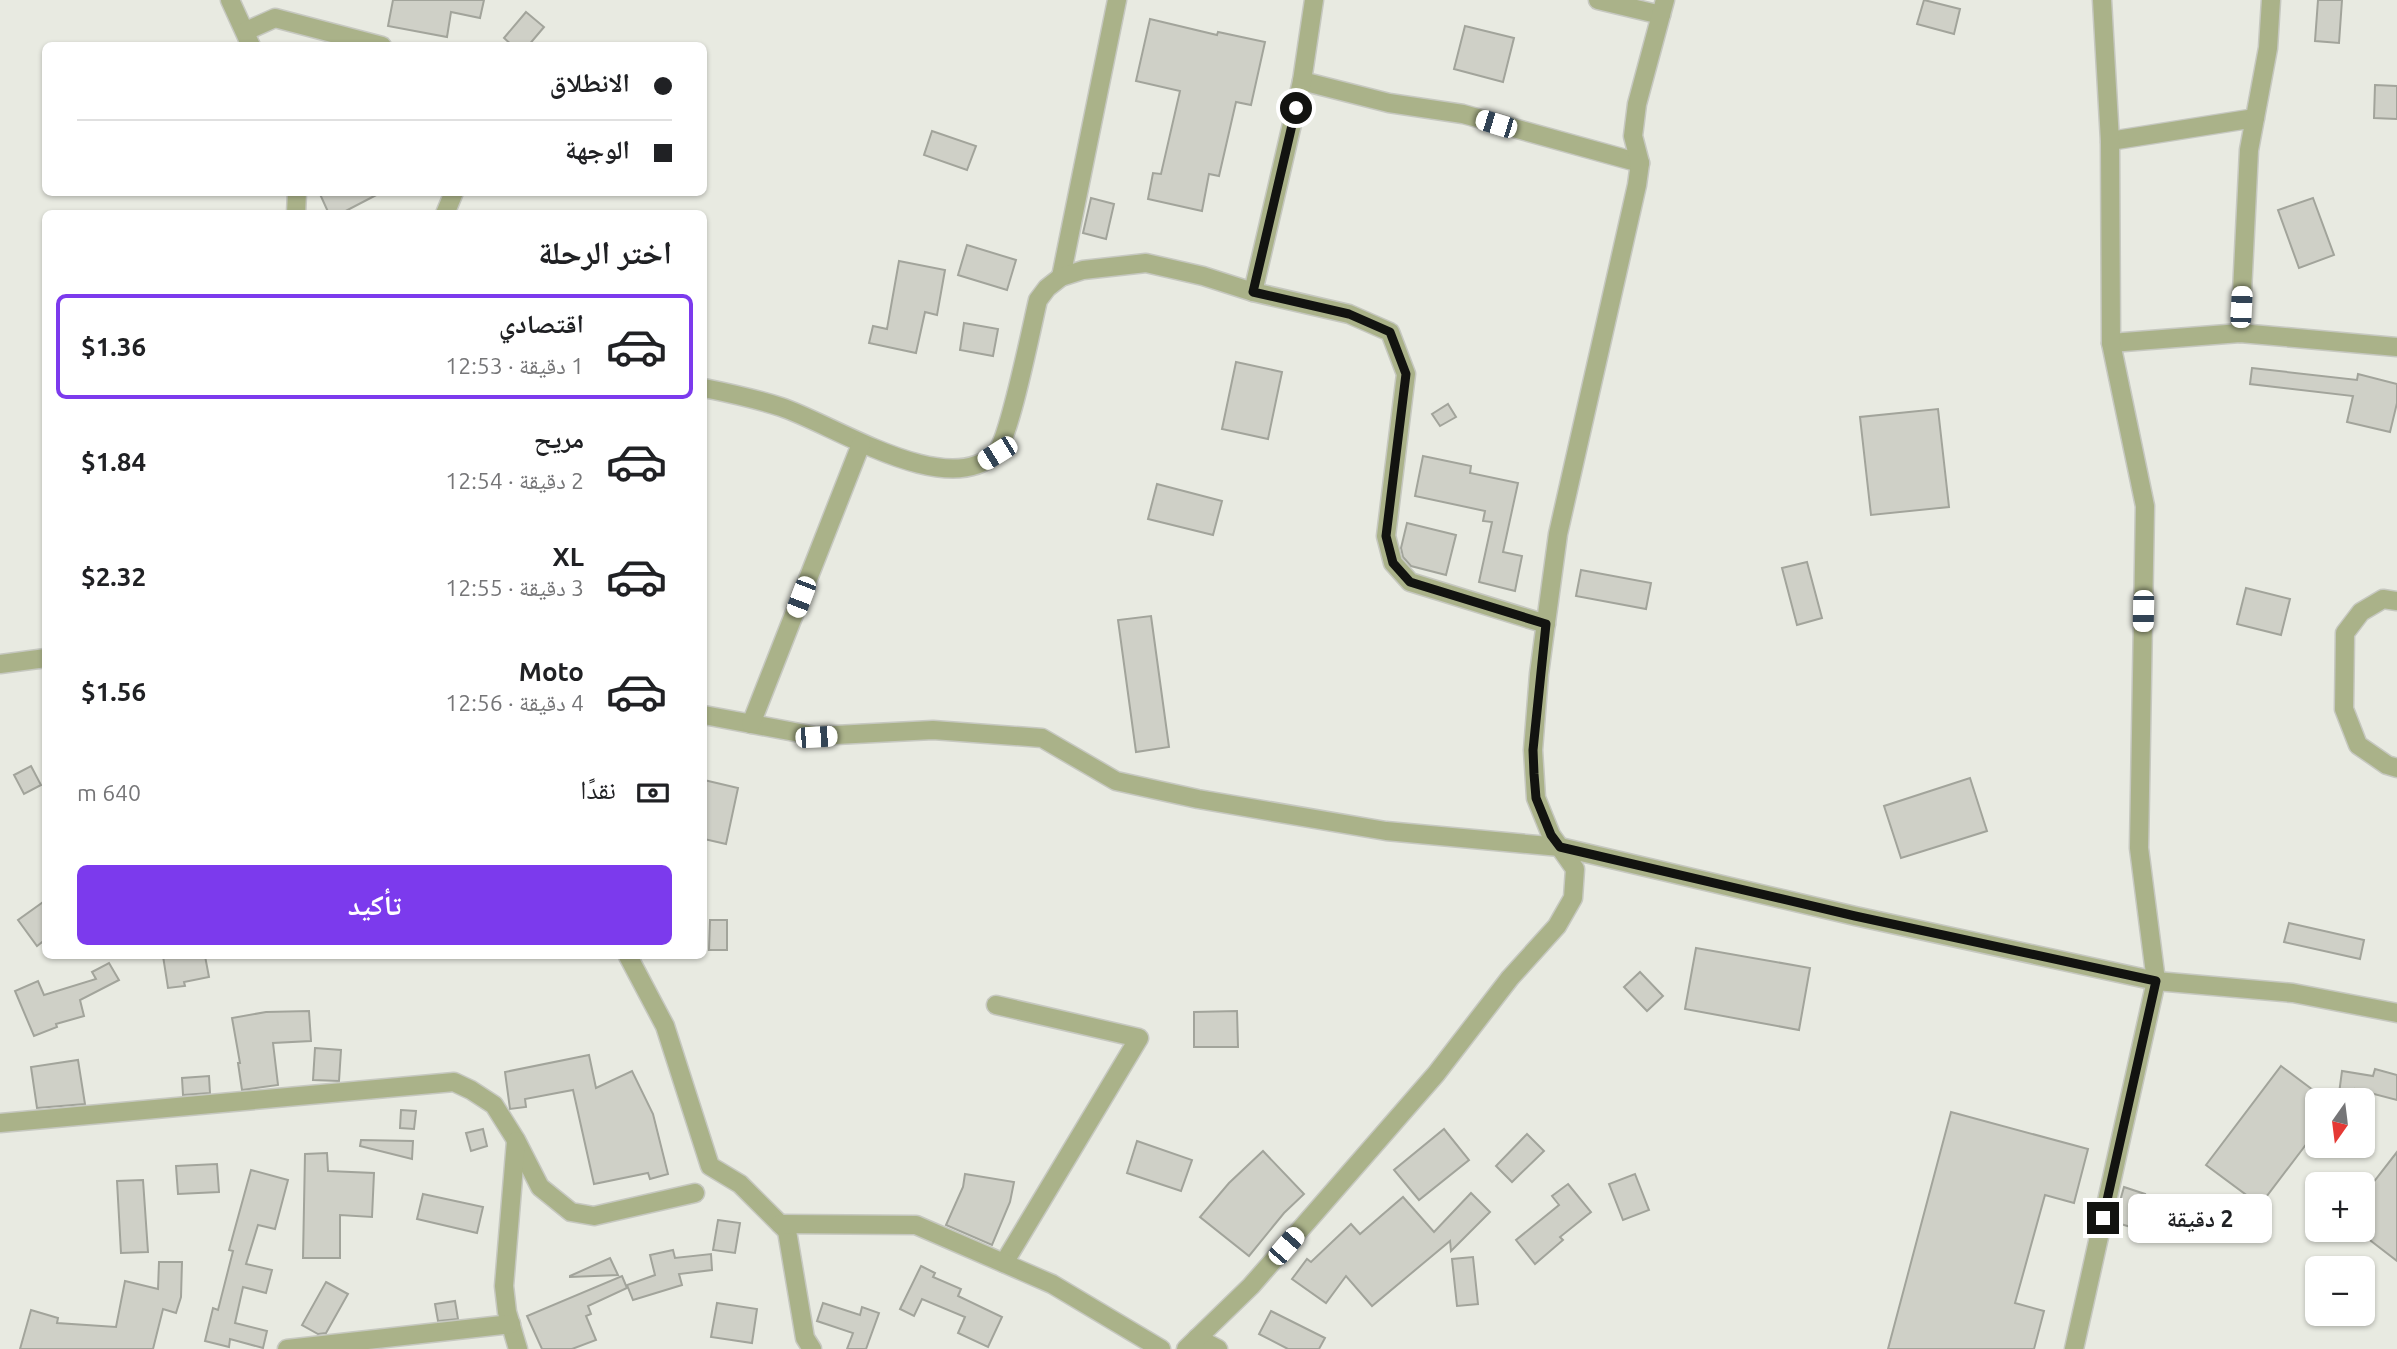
<!DOCTYPE html>
<html lang="ar">
<head>
<meta charset="utf-8">
<style>
  body { margin:0; font-family:Ubuntu,"Noto Naskh Arabic",sans-serif; background:#f6f6f6; color:#202124; direction:rtl; height:100vh; display:flex; flex-direction:column; font-size:26px; white-space:nowrap }
  * { box-sizing:border-box; margin:0 }
  p { font-size:23px; color:#757577 }
  .icon { flex:none; width:38px; height:38px; fill:none; stroke:currentColor; stroke-width:2; stroke-linecap:round; stroke-linejoin:round }
  .map { position:relative; flex:1; overflow:hidden; direction:ltr }
  .drawer { position:absolute; left:42px; top:210px; width:665px; height:749px; display:flex; flex-direction:column; background:#fff; border-radius:10px; box-shadow:0 2px 5px #0004; direction:rtl }
  .drawer>* { flex:none }
  .guide { position:absolute; left:42px; top:42px; width:665px; height:154px; border-radius:10px; box-shadow:0 2px 5px #0004; direction:rtl; display:grid; align-content:center; height:154px; padding:0 35px; background:#fff }
  .needle { width:46px; rotate:194deg }
  .fabs { position:absolute; left:2305px; top:1088px; display:grid; gap:14px }
  .fabs a { display:grid; place-items:center; width:70px; height:70px; border-radius:10px; background:#fff; box-shadow:0 2px 5px #0004; font-size:35px }
  .end { position:absolute; width:32px; height:32px; margin:-16px; border:9px solid #121310; background:#fff; box-shadow:0 0 0 4px #fff }
  .from { border-radius:50% }
  .bubble { position:absolute; height:49px; border-radius:10px; background:#fff; box-shadow:0 2px 5px #0004; font-size:23px; font-weight:700; line-height:49px; text-align:center; direction:rtl }
  .car { position:absolute; width:21px; height:42px; margin:-21px -10px; border-radius:9px; box-shadow:0 0 5px 2px #0007; background:linear-gradient(#fff 24%,#345 0 40%,#fff 0 76%,#345 0 86%,#fff 0) }
  .guide b { display:flex; align-items:center; gap:24px; height:66px; font-size:26px }
  .guide b+b { border-top:2px solid #e0e0e0 }
  .guide i { width:18px; height:18px; background:#202124 }
  ul { padding:0; list-style:none }
  li { display:flex; align-items:center; gap:21px; height:105px; margin:0 14px 10px; padding:0 21px; border:4px solid transparent; border-radius:10px }
  li div { flex:1 }
  li b { display:block; font-size:26px }
  li em { font-style:normal; font-weight:700 }
  li.on { border-color:#7c3aed }
  li>.icon { width:63px; height:63px; stroke-width:1.5 }
  h2 { padding:0 35px; font-size:32px; line-height:84px }
  .pay { display:flex; align-items:center; gap:18px; height:77px; padding:0 35px; font-size:26px }
  .pay p { margin-inline-start:auto }
  .action { display:flex; gap:14px; margin-top:auto; padding:14px 35px }
  .action a { flex:1; height:80px; border-radius:10px; background:#7c3aed; color:#fff; font-size:28px; font-weight:700; line-height:80px; text-align:center }
  .map>svg:first-child { display:block }
</style>
</head>
<body>
<div class="map">
<svg width="2397" height="1349" viewBox="0 0 2397 1349">
  <rect width="100%" height="100%" fill="#e8eae1"/>
  <g fill="#cfd0c7" stroke="#a2a49b" stroke-width="2">
    <polygon points="393,0 484,0 480,18 451,12 447,37 388,26"/>
    <polygon points="1924,0 1960,9 1954,34 1917,24"/>
    <polygon points="2318,0 2342,0 2339,43 2315,41"/>
    <polygon points="526,12 544,27 528,46 513,46 504,38"/>
    <polygon points="1150,19 1217,35 1218,32 1265,42 1251,105 1236,102 1219,176 1209,174 1202,211 1148,199 1153,173 1161,174 1180,91 1136,81"/>
    <polygon points="1465,26 1514,38 1503,82 1454,69"/>
    <polygon points="2375,85 2397,86 2397,119 2374,118"/>
    <polygon points="932,131 976,146 967,170 924,155"/>
    <polygon points="319,192 382,192 340,214 329,214"/>
    <polygon points="1091,198 1114,204 1106,239 1083,233"/>
    <polygon points="2313,198 2334,255 2299,268 2278,210"/>
    <polygon points="967,245 1016,260 1007,290 958,275"/>
    <polygon points="899,261 945,270 937,315 925,312 916,353 869,343 873,326 887,329"/>
    <polygon points="964,323 998,329 993,356 960,350"/>
    <polygon points="1236,362 1282,372 1268,439 1222,429"/>
    <polygon points="2252,368 2357,380 2358,374 2397,384 2397,403 2390,432 2347,422 2353,396 2250,384"/>
    <polygon points="1448,404 1456,417 1440,426 1432,414"/>
    <polygon points="1938,409 1949,507 1871,515 1860,417"/>
    <polygon points="1423,456 1471,466 1470,473 1518,483 1503,552 1522,556 1515,591 1479,582 1492,522 1483,521 1485,511 1415,496"/>
    <polygon points="1157,484 1222,501 1213,535 1148,519"/>
    <polygon points="1407,523 1456,535 1446,575 1411,566 1403,557 1401,548"/>
    <polygon points="1807,562 1822,618 1797,625 1782,568"/>
    <polygon points="1581,570 1651,583 1646,609 1576,596"/>
    <polygon points="2246,588 2290,599 2281,635 2237,624"/>
    <polygon points="1151,616 1169,747 1136,752 1118,620"/>
    <polygon points="31,766 41,785 24,794 14,775"/>
    <polygon points="1970,778 1987,831 1901,858 1884,806"/>
    <polygon points="704,780 738,788 726,844 704,839"/>
    <polygon points="46,900 46,939 37,946 18,920"/>
    <polygon points="710,920 727,920 727,950 709,950"/>
    <polygon points="2289,923 2364,940 2360,959 2284,942"/>
    <polygon points="1696,948 1810,968 1799,1030 1685,1009"/>
    <polygon points="163,956 205,956 209,977 184,982 185,986 168,988"/>
    <polygon points="109,963 119,980 80,1000 84,1016 56,1024 57,1027 34,1036 15,991 38,981 44,995 96,979 92,972"/>
    <polygon points="1640,972 1663,996 1647,1011 1624,987"/>
    <polygon points="309,1011 311,1041 273,1043 278,1085 242,1090 238,1063 240,1063 232,1018 266,1012"/>
    <polygon points="1237,1011 1238,1047 1194,1047 1194,1012"/>
    <polygon points="315,1048 341,1050 339,1081 313,1080"/>
    <polygon points="589,1055 596,1088 632,1071 653,1114 668,1174 650,1179 648,1173 594,1184 573,1090 525,1099 526,1107 510,1109 505,1072"/>
    <polygon points="78,1060 85,1104 37,1108 31,1067"/>
    <polygon points="2281,1066 2317,1093 2317,1130 2260,1205 2206,1165"/>
    <polygon points="2375,1069 2397,1075 2397,1100 2355,1089 2353,1101 2338,1101 2342,1071 2373,1076"/>
    <polygon points="209,1076 210,1093 183,1095 182,1078"/>
    <polygon points="401,1110 416,1111 414,1129 400,1128"/>
    <polygon points="1951,1112 2088,1149 2074,1203 2045,1195 2015,1303 2044,1311 2034,1349 1888,1349"/>
    <polygon points="483,1129 487,1146 471,1151 466,1133"/>
    <polygon points="1444,1129 1469,1160 1419,1200 1394,1170"/>
    <polygon points="1527,1134 1544,1151 1512,1182 1496,1166"/>
    <polygon points="361,1140 413,1141 412,1159 360,1146"/>
    <polygon points="1137,1141 1192,1160 1181,1191 1127,1173"/>
    <polygon points="1263,1151 1304,1194 1284,1213 1249,1256 1200,1217 1229,1183"/>
    <polygon points="2397,1152 2397,1261 2362,1234 2362,1197"/>
    <polygon points="327,1153 328,1171 374,1173 372,1217 340,1215 340,1258 303,1258 305,1154"/>
    <polygon points="217,1164 219,1192 178,1194 176,1166"/>
    <polygon points="251,1170 288,1180 275,1229 258,1225 246,1264 272,1270 266,1293 243,1287 235,1323 267,1331 263,1348 230,1339 229,1347 205,1341 213,1308 218,1310 233,1251 229,1250"/>
    <polygon points="965,1174 1014,1182 1010,1202 992,1245 946,1225 963,1187"/>
    <polygon points="1635,1174 1649,1210 1623,1220 1609,1184"/>
    <polygon points="143,1180 148,1252 121,1253 117,1181"/>
    <polygon points="1568,1184 1591,1212 1560,1237 1563,1240 1535,1264 1516,1240 1559,1205 1552,1196"/>
    <polygon points="2124,1187 2145,1194 2134,1228 2114,1222"/>
    <polygon points="1471,1193 1490,1212 1451,1251 1450,1241 1372,1306 1346,1276 1326,1303 1292,1279 1307,1259 1311,1262 1351,1224 1360,1234 1403,1197 1434,1232"/>
    <polygon points="423,1194 483,1207 477,1233 417,1219"/>
    <polygon points="718,1220 740,1223 735,1253 713,1250"/>
    <polygon points="673,1250 675,1258 711,1254 712,1270 679,1274 682,1285 633,1300 627,1285 655,1275 650,1255"/>
    <polygon points="1473,1257 1478,1304 1457,1306 1452,1259"/>
    <polygon points="610,1258 618,1275 570,1277 570,1276"/>
    <polygon points="159,1262 182,1262 181,1297 176,1313 163,1309 153,1349 20,1349 31,1310 58,1318 57,1323 116,1327 125,1281 158,1289"/>
    <polygon points="921,1266 935,1273 933,1277 961,1289 958,1296 1002,1317 988,1347 958,1333 965,1317 922,1299 914,1316 900,1309"/>
    <polygon points="622,1276 627,1288 588,1306 591,1314 586,1316 596,1340 572,1349 542,1349 527,1316"/>
    <polygon points="326,1282 348,1294 326,1333 318,1334 302,1325"/>
    <polygon points="455,1301 458,1319 438,1321 435,1304"/>
    <polygon points="717,1303 757,1309 752,1343 711,1337"/>
    <polygon points="823,1303 860,1315 862,1307 879,1313 866,1349 847,1349 853,1333 817,1321"/>
    <polygon points="1271,1311 1325,1338 1319,1349 1288,1349 1259,1334"/>
  </g>
  <g fill="none" stroke-linecap="round" stroke-linejoin="round">
    <g stroke="#c6c8c0" stroke-width="21">
      <g id="minor">
        <polyline points="230,0 251,46"/>
        <polyline points="1598,0 1661,15"/>
        <polyline points="246,31 275,18 382,46"/>
        <polyline points="1302,81 1389,103 1463,114 1640,163"/>
        <polyline points="2110,141 2255,118"/>
        <polyline points="296,214 297,192"/>
        <polyline points="445,214 454,192"/>
        <polyline points="1061,277 1117,0"/>
        <polyline points="1253,292 1302,81 1314,0"/>
        <polyline points="2240,333 2249,150 2268,48 2271,0"/>
        <polyline points="2111,343 2240,333 2397,347"/>
        <path d="M704 388C729 393 756 399 781 407 833 424 945 500 995 454 1009 441 1032 325 1038 300L1047 288 1061 277 1083 270 1146 263 1203 276 1253 292 1349 314 1390 332 1406 374 1386 536 1393 563 1410 582 1546 624"/>
        <polyline points="2397,601 2383,599 2361,612 2345,633 2344,709 2358,745 2387,765 2397,768"/>
        <polyline points="0,664 46,658"/>
        <polyline points="704,715 816,736 933,730 1042,738 1116,781 1198,799 1386,831 1560,847 1855,916 2156,981 2293,993 2397,1013"/>
        <polyline points="751,724 861,444"/>
        <polyline points="628,956 665,1026 710,1166 740,1184 787,1231 805,1338 812,1349"/>
        <polyline points="996,1005 1139,1038 1004,1263"/>
        <polyline points="0,1123 454,1082 471,1090 494,1105 516,1140 540,1187 571,1212 594,1216 695,1193"/>
        <polyline points="516,1141 504,1286 507,1312 518,1349"/>
        <polyline points="780,1224 916,1225 1052,1284 1161,1349"/>
        <polyline points="1197,1338 1218,1349"/>
        <polyline points="287,1349 511,1324"/>
        <polyline points="1186,1349 1251,1286 1436,1074 1510,978 1557,926 1573,898 1575,869 1551,835 1536,798 1533,750 1539,674 1558,534 1637,185 1640,163 1633,136 1637,104 1665,0"/>
        <polyline points="2074,1349 2156,981 2139,848 2145,506 2111,343 2110,141 2102,0"/>
      </g>
    </g>
    <use href="#minor" stroke="#aab289" stroke-width="18"/>
  </g>
  <g fill="none" stroke-linecap="round" stroke-linejoin="round">
    <polyline stroke="#121310" stroke-width="9" points="1296,108 1253,292 1349,314 1390,332 1406,374 1386,536 1393,563 1410,582 1546,624 1533,750 1534,774 1536,798 1551,835 1560,847 1855,916 2156,981 2103,1218"/>
  </g>
</svg>
<div class="fabs">
<a><svg class="needle" viewBox="-14 -14 28 28"><path d="M0-13l5 13h-10z" fill="#e53935"/><path d="M0 13l5-13h-10z" fill="#757577"/></svg></a>
<a>+</a>
<a>−</a>
</div>
<i class="end from" style="left:1296px;top:108px"></i>
<i class="end" style="left:2103px;top:1218px"></i>
<div class="bubble" style="left:2128px;top:1194px;width:144px">2 دقيقة</div>
<i class="car" style="left:1496px;top:124px;rotate:287deg"></i>
<i class="car" style="left:2241px;top:307px;rotate:3deg"></i>
<i class="car" style="left:997px;top:453px;rotate:238deg"></i>
<i class="car" style="left:801px;top:597px;rotate:201deg"></i>
<i class="car" style="left:2143px;top:611px;rotate:181deg"></i>
<i class="car" style="left:816px;top:737px;rotate:87deg"></i>
<i class="car" style="left:1286px;top:1246px;rotate:41deg"></i>
<div class="guide">
<b><i class="from"></i>الانطلاق</b>
<b><i></i>الوجهة</b>
</div>
<section class="drawer">
<h2>اختر الرحلة</h2>
<ul>
<li class="on"><svg class="icon" aria-label="car" viewBox="0 0 24 24"><path d="M5 17H2v-5l4-1 3-4h7l3 4 3 1v5h-3M9 17h6M6 11h13"/><circle cx="7" cy="17" r="2"/><circle cx="17" cy="17" r="2"/></svg><div><b>اقتصادي</b><p>1 دقيقة · 12:53</p></div><em>$1.36</em></li>
<li><svg class="icon" aria-label="car" viewBox="0 0 24 24"><path d="M5 17H2v-5l4-1 3-4h7l3 4 3 1v5h-3M9 17h6M6 11h13"/><circle cx="7" cy="17" r="2"/><circle cx="17" cy="17" r="2"/></svg><div><b>مريح</b><p>2 دقيقة · 12:54</p></div><em>$1.84</em></li>
<li><svg class="icon" aria-label="car" viewBox="0 0 24 24"><path d="M5 17H2v-5l4-1 3-4h7l3 4 3 1v5h-3M9 17h6M6 11h13"/><circle cx="7" cy="17" r="2"/><circle cx="17" cy="17" r="2"/></svg><div><b>XL</b><p>3 دقيقة · 12:55</p></div><em>$2.32</em></li>
<li><svg class="icon" aria-label="car" viewBox="0 0 24 24"><path d="M5 17H2v-5l4-1 3-4h7l3 4 3 1v5h-3M9 17h6M6 11h13"/><circle cx="7" cy="17" r="2"/><circle cx="17" cy="17" r="2"/></svg><div><b>Moto</b><p>4 دقيقة · 12:56</p></div><em>$1.56</em></li>
</ul>
<div class="pay"><svg class="icon" aria-label="cash" viewBox="0 0 24 24"><path d="M3 7h18v10H3z"/><circle cx="12" cy="12" r="2"/></svg>نقدًا<p>640 m</p></div>
<div class="action"><a>تأكيد</a></div>
</section>
</div>
</body>
</html>
